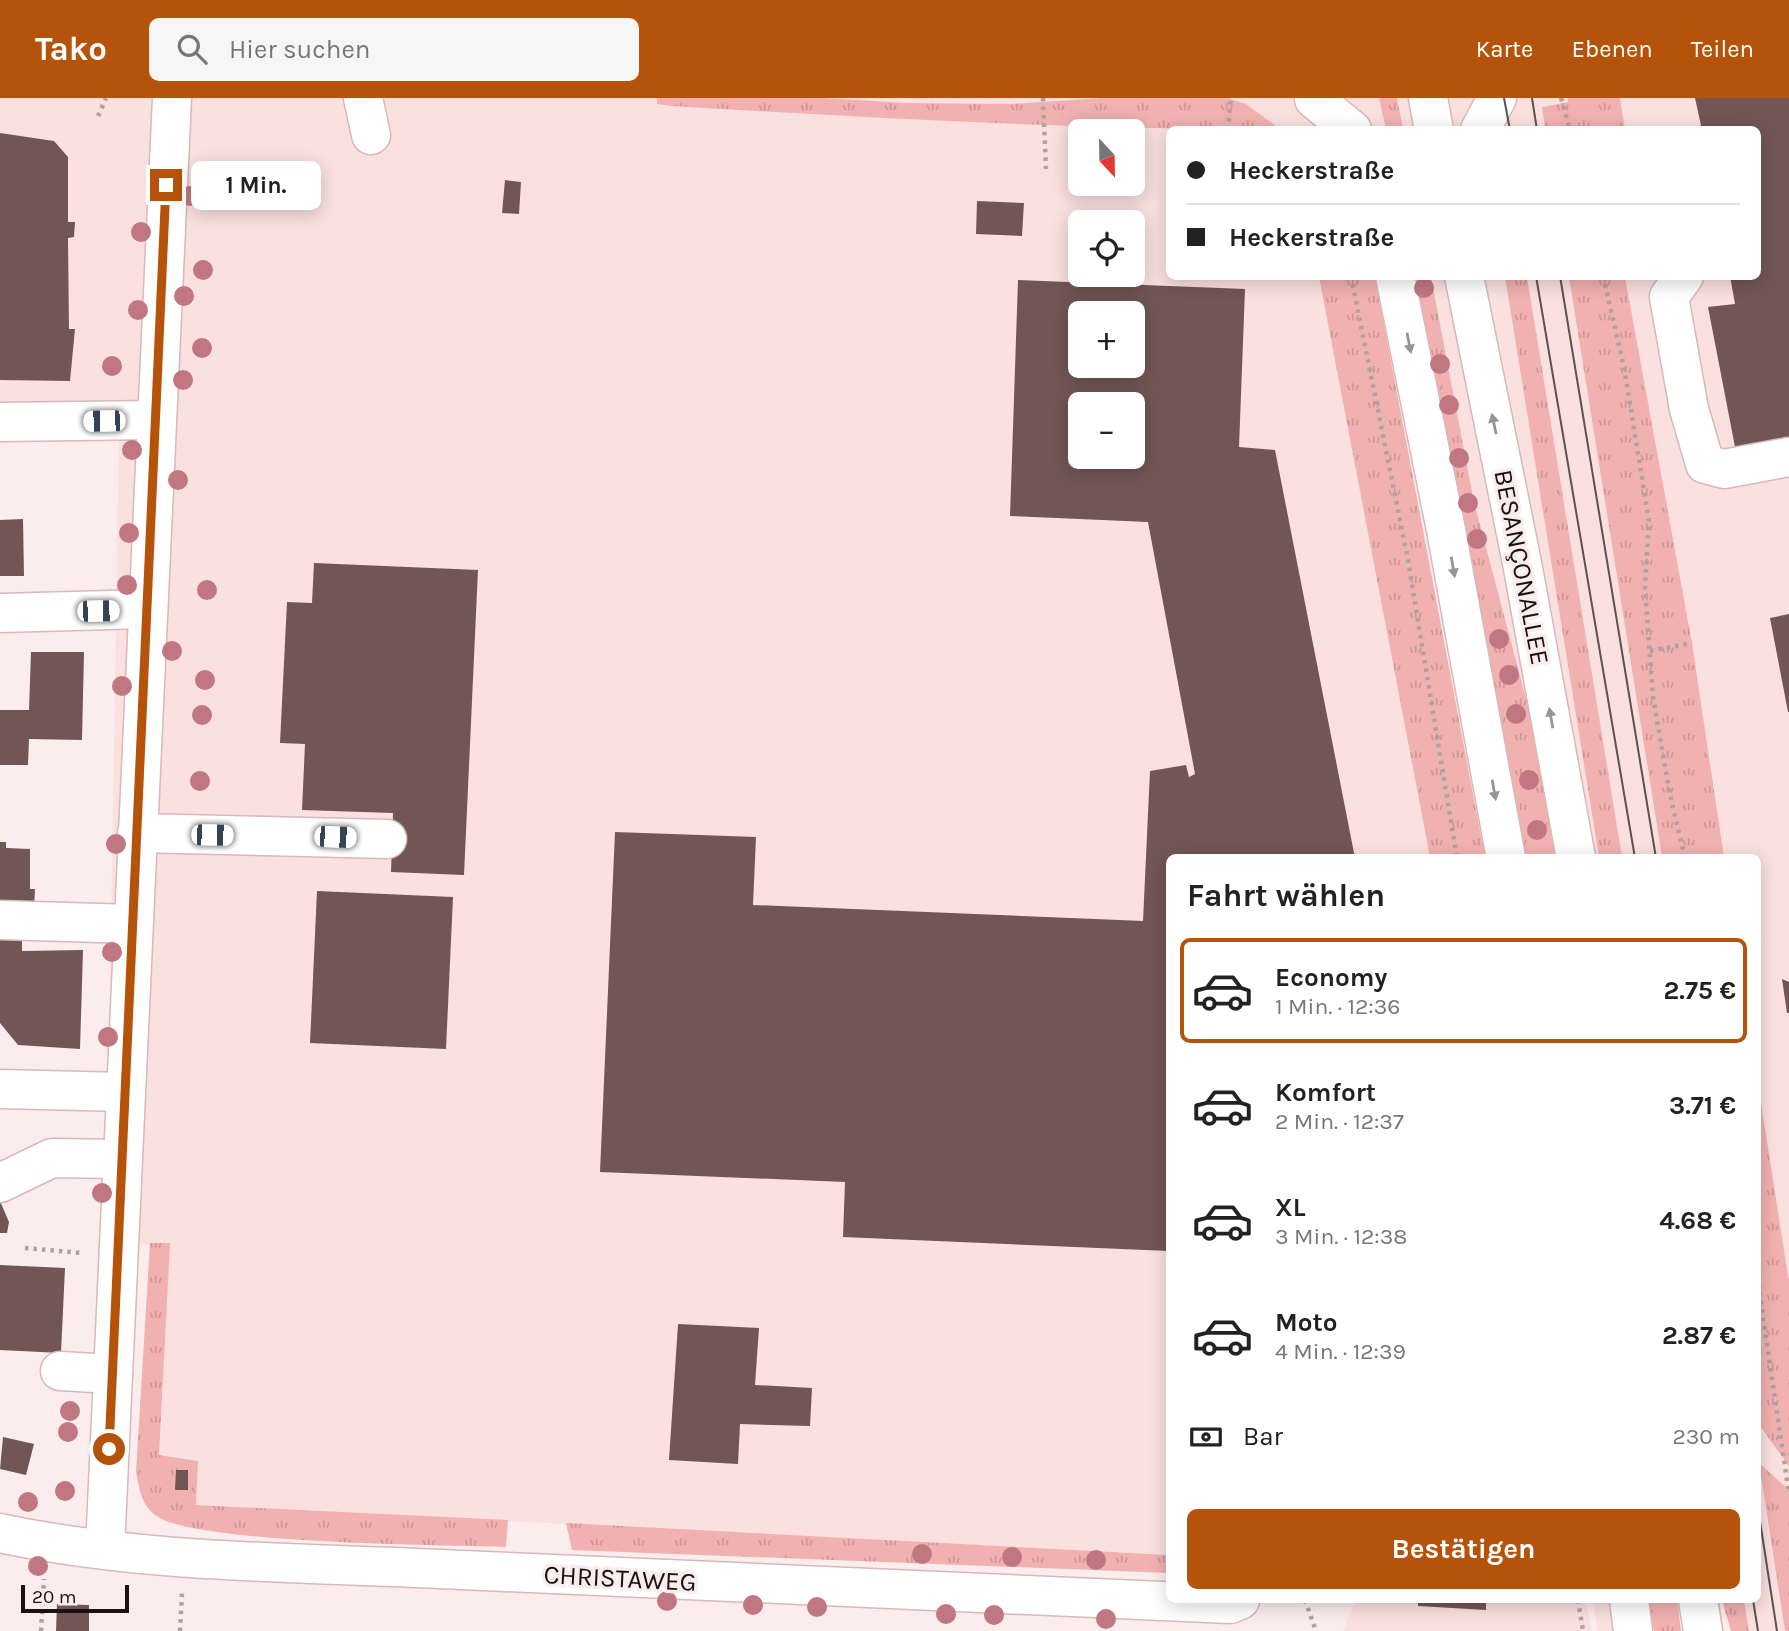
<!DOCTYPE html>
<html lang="de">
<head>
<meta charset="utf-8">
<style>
  body { margin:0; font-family:Karla,sans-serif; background:#f6f6f6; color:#222; height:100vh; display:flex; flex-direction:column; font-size:26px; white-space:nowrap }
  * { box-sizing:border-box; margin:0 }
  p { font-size:23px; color:#767676 }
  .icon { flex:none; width:38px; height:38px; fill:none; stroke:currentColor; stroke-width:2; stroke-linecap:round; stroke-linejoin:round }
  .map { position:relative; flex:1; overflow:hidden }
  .details { position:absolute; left:1166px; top:756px; width:595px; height:749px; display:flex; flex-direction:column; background:#fff; border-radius:10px; box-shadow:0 4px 18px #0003 }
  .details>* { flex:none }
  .banner { position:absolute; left:1166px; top:28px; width:595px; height:154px; border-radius:10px; box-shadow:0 4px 18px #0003; display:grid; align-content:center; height:154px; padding:0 21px; background:#fff }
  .needle { width:46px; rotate:158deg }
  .fabs { position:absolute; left:1068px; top:21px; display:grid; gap:14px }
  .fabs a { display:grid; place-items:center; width:77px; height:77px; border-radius:10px; background:#fff; box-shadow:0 4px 18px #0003; font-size:35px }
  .scale { position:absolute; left:21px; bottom:18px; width:108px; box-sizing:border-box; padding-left:7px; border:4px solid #1c1111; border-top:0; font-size:19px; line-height:24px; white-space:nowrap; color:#1c1111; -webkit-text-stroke:5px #fbeded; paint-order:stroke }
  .end { position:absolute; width:32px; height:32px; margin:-16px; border:9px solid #b45309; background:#fff; box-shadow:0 0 0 4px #fff }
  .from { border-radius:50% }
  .bubble { position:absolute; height:49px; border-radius:10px; background:#fff; box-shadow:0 4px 18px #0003; font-size:23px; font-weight:700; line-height:49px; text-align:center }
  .car { position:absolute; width:21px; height:42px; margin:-21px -10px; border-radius:9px; box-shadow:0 0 5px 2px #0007; background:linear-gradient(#fff 24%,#345 0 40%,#fff 0 76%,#345 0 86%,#fff 0) }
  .banner b { display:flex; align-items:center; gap:24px; height:66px; font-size:26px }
  .banner b+b { border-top:2px solid #e0e0e0 }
  .banner i { width:18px; height:18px; background:#222 }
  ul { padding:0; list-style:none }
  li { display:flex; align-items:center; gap:21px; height:105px; margin:0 14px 10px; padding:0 7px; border:4px solid transparent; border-radius:10px }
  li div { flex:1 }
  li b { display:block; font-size:26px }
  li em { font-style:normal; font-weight:700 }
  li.current { border-color:#b45309 }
  li>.icon { width:63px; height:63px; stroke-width:1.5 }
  h2 { padding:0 21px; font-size:32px; line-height:84px }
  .pay { display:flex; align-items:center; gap:18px; height:77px; padding:0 21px; font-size:26px }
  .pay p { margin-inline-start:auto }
  .button { display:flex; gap:14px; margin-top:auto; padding:14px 21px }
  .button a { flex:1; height:80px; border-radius:10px; background:#b45309; color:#fff; font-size:28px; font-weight:700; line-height:80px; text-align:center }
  header { display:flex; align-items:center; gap:42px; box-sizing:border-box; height:98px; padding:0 35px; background:#b45309; color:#fff }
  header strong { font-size:33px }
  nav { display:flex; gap:38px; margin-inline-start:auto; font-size:24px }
  .search { width:490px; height:63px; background:#f6f6f6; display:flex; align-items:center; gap:18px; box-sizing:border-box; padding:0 24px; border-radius:10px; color:#767676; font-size:26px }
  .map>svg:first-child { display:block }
</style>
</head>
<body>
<header>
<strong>Tako</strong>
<div class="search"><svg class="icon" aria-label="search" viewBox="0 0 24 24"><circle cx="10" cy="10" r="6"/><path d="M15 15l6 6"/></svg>Hier suchen</div>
<nav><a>Karte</a><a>Ebenen</a><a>Teilen</a></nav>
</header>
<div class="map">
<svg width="1789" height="1533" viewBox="0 0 1789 1533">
  <defs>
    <pattern id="grass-tufts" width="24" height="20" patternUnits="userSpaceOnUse" patternTransform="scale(1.75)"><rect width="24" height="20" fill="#f1b1b0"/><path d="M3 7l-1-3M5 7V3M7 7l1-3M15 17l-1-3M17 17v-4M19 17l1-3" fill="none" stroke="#ce9796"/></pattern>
  </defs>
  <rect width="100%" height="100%" fill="#fbeded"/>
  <g fill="#fae0df" fill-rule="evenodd">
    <path d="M0 0H657V6L672 8 1190 31 1169 32V178L1319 179 1430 759 1169 760V1457L196 1407 159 1357 169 1146 106 1147 119 337 0 335ZM1080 33H1132V86H1080ZM1080 124H1132V177H1080ZM1080 215H1132V268H1080ZM1080 306H1132V359H1080Z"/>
    <polygon points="825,0 1101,0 1011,6 906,5"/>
    <polygon points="1228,0 1379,0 1386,31 1280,31 1246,6"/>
    <polygon points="1397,0 1568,0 1568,3 1542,9 1545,31 1503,31 1502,24 1499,31 1403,32"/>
    <polygon points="1620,0 1789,0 1789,1184 1757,979 1757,760 1724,759 1692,545 1625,179 1757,178 1757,32 1625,31"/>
    <polygon points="1431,179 1505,179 1599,759 1555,759 1532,623 1474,404"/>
    <polygon points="1527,179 1569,179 1662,759 1622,759"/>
    <polygon points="1757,1324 1789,1368 1789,1392 1759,1367 1785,1533 1749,1533 1744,1502 1757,1502"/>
    <polygon points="1356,1502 1585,1502 1592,1533 1343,1533"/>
    <polygon points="1592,1502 1649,1502 1654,1533 1598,1533"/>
  </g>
  <g fill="url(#grass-tufts)">
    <path d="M657 0H825L906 5 1011 6 1101 0H1228L1246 6 1280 31C1077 32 874 20 672 8L657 6Z"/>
    <polygon points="1379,0 1397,0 1403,31 1386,31"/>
    <polygon points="1568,0 1620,0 1625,31 1545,31 1542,9 1568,4"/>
    <polygon points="1319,179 1375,179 1485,759 1430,759"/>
    <polygon points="1415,179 1431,179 1474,404 1532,623 1555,759 1526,759"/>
    <polygon points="1505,179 1527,179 1622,759 1599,759"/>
    <polygon points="1569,179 1625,179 1692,545 1724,759 1662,759"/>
    <polygon points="1757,979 1789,1184 1789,1368 1757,1324"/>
    <path d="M150 1145H170L159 1357 198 1363 196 1407 508 1422 506 1449C446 1447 191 1446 155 1417 141 1406 139 1390 136 1374Z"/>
    <polygon points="1759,1365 1789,1392 1789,1533 1785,1533"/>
    <polygon points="566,1425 1169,1457 1169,1475 572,1452"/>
    <polygon points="1649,1502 1677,1502 1681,1533 1654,1533"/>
    <polygon points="1722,1502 1744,1502 1749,1533 1731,1533"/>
  </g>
  <g fill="#725655" fill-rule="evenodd">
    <polygon points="1695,0 1789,0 1789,340 1735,349 1708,209 1735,206 1730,178 1757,178 1757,32 1702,32"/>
    <polygon points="0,35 54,43 68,59 68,124 75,124 74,139 68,140 69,231 75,231 70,283 0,282"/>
    <polygon points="505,82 521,84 519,116 502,115"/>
    <polygon points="977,103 1024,105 1022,138 976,136"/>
    <path d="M1018 182 1245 191 1239 349 1275 352 1355 760H1169V1153L843 1139 845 1084 600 1074 615 734 756 739 753 807 1143 823 1150 673 1186 667 1189 679 1195 676 1148 424 1010 418ZM1080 215H1132V268H1080ZM1080 306H1132V359H1080Z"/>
    <polygon points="23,421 24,478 0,478 0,422"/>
    <polygon points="314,465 478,472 464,777 391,774 393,715 302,712 305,646 280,645 287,504 312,505"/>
    <polygon points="1789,516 1789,614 1788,614 1770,520"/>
    <polygon points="31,554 84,554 82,642 29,641 28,667 0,667 0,612 29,612"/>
    <polygon points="0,744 6,744 6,750 30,751 30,791 35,791 34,813 0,812"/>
    <polygon points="317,793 453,799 446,951 310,945"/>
    <polygon points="0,836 22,837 22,853 83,852 80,951 18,947 0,925"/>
    <polygon points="1782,881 1789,884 1789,915 1787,915"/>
    <polygon points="0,1103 9,1124 7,1135 0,1135"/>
    <polygon points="0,1167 65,1170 61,1255 0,1252"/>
    <polygon points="678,1226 759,1230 755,1287 812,1290 810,1328 740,1326 738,1366 669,1362"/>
    <polygon points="3,1339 34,1346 26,1377 0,1371"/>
    <polygon points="176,1372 188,1372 188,1392 175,1392"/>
    <polygon points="1418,1502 1486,1502 1486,1512 1418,1508"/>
    <polygon points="57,1506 89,1507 89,1533 56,1533"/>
  </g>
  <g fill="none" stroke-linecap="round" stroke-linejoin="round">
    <g stroke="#d9b8b8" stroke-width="41">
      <g id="minor">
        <polyline points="363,0 371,37"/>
        <polyline points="1684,178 1669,199 1689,311 1705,366 1724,371 1789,359"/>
        <polyline points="0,324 155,322"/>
        <polyline points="0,515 147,511"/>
        <polyline points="137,735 387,741"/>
        <polyline points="0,822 133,826"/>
        <polyline points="0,991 125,994"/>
        <polyline points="0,1085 52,1060 122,1061"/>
        <polyline points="60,1273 113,1276"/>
        <path d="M0 1435C151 1467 309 1464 462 1472 718 1484 974 1496 1230 1506L1240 1502"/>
        <polyline points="105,1451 172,0"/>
      </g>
    </g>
    <g stroke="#d9b8b8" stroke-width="41">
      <g id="major">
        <polyline points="1428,0 1434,32"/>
        <polyline points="1314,1 1352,32"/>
        <polyline points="1480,32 1497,0"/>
        <polyline points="1395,178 1446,432 1506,760"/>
        <polyline points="1464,178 1522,465 1576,760"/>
        <polyline points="1629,1502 1633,1533"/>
        <polyline points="1698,1502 1703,1533"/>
      </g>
    </g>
    <g stroke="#aea1a1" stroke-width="4.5" stroke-dasharray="3.5 5" stroke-linecap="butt">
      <polyline points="1043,0 1046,71"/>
      <polyline points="1561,0 1570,32"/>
      <polyline points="98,18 106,0"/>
      <polyline points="1228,32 1231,0"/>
      <polyline points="1351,178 1408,462 1457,760"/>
      <polyline points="1603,178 1624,269 1649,423 1645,490 1653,599 1670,697 1685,760"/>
      <polyline points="1650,553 1692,545"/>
      <polyline points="1757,1135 1760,1199 1789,1396"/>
      <polyline points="25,1150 82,1155"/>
      <polyline points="1305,1502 1316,1533"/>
      <polyline points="1578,1502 1583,1533"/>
      <polyline points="41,1533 44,1481"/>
      <polyline points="180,1533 182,1495"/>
    </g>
    <use href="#minor" stroke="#fff" stroke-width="38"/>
    <use href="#major" stroke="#fff" stroke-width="38"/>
    <g stroke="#5e5252" stroke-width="2">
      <polyline points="1504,0 1510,32"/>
      <polyline points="1532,0 1537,32"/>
      <polyline points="1536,178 1635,760"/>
      <polyline points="1560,178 1656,760"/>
      <polyline points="1757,1404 1777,1533"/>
      <polyline points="1753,1502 1758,1533"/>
    </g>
  </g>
  <g fill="#c17782">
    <circle cx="190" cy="98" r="10"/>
    <circle cx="141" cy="134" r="10"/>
    <circle cx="203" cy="172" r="10"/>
    <circle cx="1424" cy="190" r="10"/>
    <circle cx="184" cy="198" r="10"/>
    <circle cx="138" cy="212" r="10"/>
    <circle cx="202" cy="250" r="10"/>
    <circle cx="1440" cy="266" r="10"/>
    <circle cx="112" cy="268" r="10"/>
    <circle cx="183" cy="282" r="10"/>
    <circle cx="1449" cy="307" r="10"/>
    <circle cx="132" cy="352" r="10"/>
    <circle cx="1459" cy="360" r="10"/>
    <circle cx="178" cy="382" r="10"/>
    <circle cx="1468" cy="405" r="10"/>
    <circle cx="129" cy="435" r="10"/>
    <circle cx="1477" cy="441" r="10"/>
    <circle cx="127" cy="487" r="10"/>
    <circle cx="207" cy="492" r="10"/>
    <circle cx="1499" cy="541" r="10"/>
    <circle cx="172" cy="553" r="10"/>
    <circle cx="1509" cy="577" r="10"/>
    <circle cx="205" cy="582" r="10"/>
    <circle cx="122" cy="588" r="10"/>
    <circle cx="1516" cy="616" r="10"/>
    <circle cx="202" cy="617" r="10"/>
    <circle cx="1529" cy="682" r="10"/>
    <circle cx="200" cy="683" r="10"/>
    <circle cx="1537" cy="732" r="10"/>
    <circle cx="116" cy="746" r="10"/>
    <circle cx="112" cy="854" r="10"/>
    <circle cx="108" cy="939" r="10"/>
    <circle cx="102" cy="1095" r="10"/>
    <circle cx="70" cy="1313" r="10"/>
    <circle cx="68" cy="1334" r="10"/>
    <circle cx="65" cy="1393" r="10"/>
    <circle cx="28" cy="1404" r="10"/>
    <circle cx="922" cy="1456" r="10"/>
    <circle cx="1012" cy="1459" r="10"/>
    <circle cx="1096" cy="1462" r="10"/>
    <circle cx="38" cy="1468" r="10"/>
    <circle cx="667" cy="1503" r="10"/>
    <circle cx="753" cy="1507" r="10"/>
    <circle cx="817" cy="1509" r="10"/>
    <circle cx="946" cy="1516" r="10"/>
    <circle cx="994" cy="1517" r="10"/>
    <circle cx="1106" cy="1521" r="10"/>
  </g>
  <defs><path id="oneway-solid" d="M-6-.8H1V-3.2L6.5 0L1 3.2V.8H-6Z" transform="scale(1.75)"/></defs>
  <g fill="#999494">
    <use href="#oneway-solid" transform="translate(1409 245) rotate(79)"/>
    <use href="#oneway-solid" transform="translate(1494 326) rotate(-102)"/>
    <use href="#oneway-solid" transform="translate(1453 469) rotate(80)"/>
    <use href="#oneway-solid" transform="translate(1551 620) rotate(-100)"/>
    <use href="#oneway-solid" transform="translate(1494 692) rotate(80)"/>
  </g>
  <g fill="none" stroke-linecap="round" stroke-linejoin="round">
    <polyline stroke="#b45309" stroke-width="9" points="109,1351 166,87"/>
  </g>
  <g text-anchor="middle" stroke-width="7" stroke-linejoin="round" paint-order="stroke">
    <g font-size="26" fill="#1c1111" stroke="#fbeded">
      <text transform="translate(1522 469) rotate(79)" y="9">BESANÇONALLEE</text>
      <text transform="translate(620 1480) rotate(3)" y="9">CHRISTAWEG</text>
    </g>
  </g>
</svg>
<div class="fabs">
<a><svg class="needle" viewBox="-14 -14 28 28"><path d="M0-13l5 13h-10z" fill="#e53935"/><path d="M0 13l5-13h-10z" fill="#767676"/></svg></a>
<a><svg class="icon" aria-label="locate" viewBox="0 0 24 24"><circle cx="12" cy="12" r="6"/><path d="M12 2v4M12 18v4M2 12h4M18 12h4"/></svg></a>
<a>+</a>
<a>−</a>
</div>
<div class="scale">20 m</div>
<i class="end from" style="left:109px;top:1351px"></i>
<i class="end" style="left:166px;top:87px"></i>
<div class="bubble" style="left:191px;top:63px;width:130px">1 Min.</div>
<i class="car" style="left:104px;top:323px;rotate:269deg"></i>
<i class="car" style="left:98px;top:513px;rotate:89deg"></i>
<i class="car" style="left:212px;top:737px;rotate:91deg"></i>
<i class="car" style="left:335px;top:739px;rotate:92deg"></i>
<div class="banner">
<b><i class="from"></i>Heckerstraße</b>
<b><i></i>Heckerstraße</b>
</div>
<section class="details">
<h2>Fahrt wählen</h2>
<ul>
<li class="current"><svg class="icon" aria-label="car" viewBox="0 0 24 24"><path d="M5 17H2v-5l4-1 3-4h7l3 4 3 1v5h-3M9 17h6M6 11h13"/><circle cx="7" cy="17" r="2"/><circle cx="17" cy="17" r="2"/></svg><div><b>Economy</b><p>1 Min. · 12:36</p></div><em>2.75 €</em></li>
<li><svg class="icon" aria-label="car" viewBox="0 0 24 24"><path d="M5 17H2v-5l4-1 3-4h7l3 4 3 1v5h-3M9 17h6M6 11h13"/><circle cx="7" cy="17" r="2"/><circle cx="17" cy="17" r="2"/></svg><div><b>Komfort</b><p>2 Min. · 12:37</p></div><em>3.71 €</em></li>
<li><svg class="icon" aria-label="car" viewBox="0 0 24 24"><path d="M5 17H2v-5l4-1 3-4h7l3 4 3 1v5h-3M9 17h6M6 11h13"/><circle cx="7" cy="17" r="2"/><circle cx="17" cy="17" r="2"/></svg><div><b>XL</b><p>3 Min. · 12:38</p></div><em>4.68 €</em></li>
<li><svg class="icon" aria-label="car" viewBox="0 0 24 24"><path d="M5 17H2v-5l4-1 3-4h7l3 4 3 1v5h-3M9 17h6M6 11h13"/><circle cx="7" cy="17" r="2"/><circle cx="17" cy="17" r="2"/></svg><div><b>Moto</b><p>4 Min. · 12:39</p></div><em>2.87 €</em></li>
</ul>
<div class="pay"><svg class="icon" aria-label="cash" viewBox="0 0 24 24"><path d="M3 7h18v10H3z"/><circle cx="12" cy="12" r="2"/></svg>Bar<p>230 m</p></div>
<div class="button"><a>Bestätigen</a></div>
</section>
</div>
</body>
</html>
